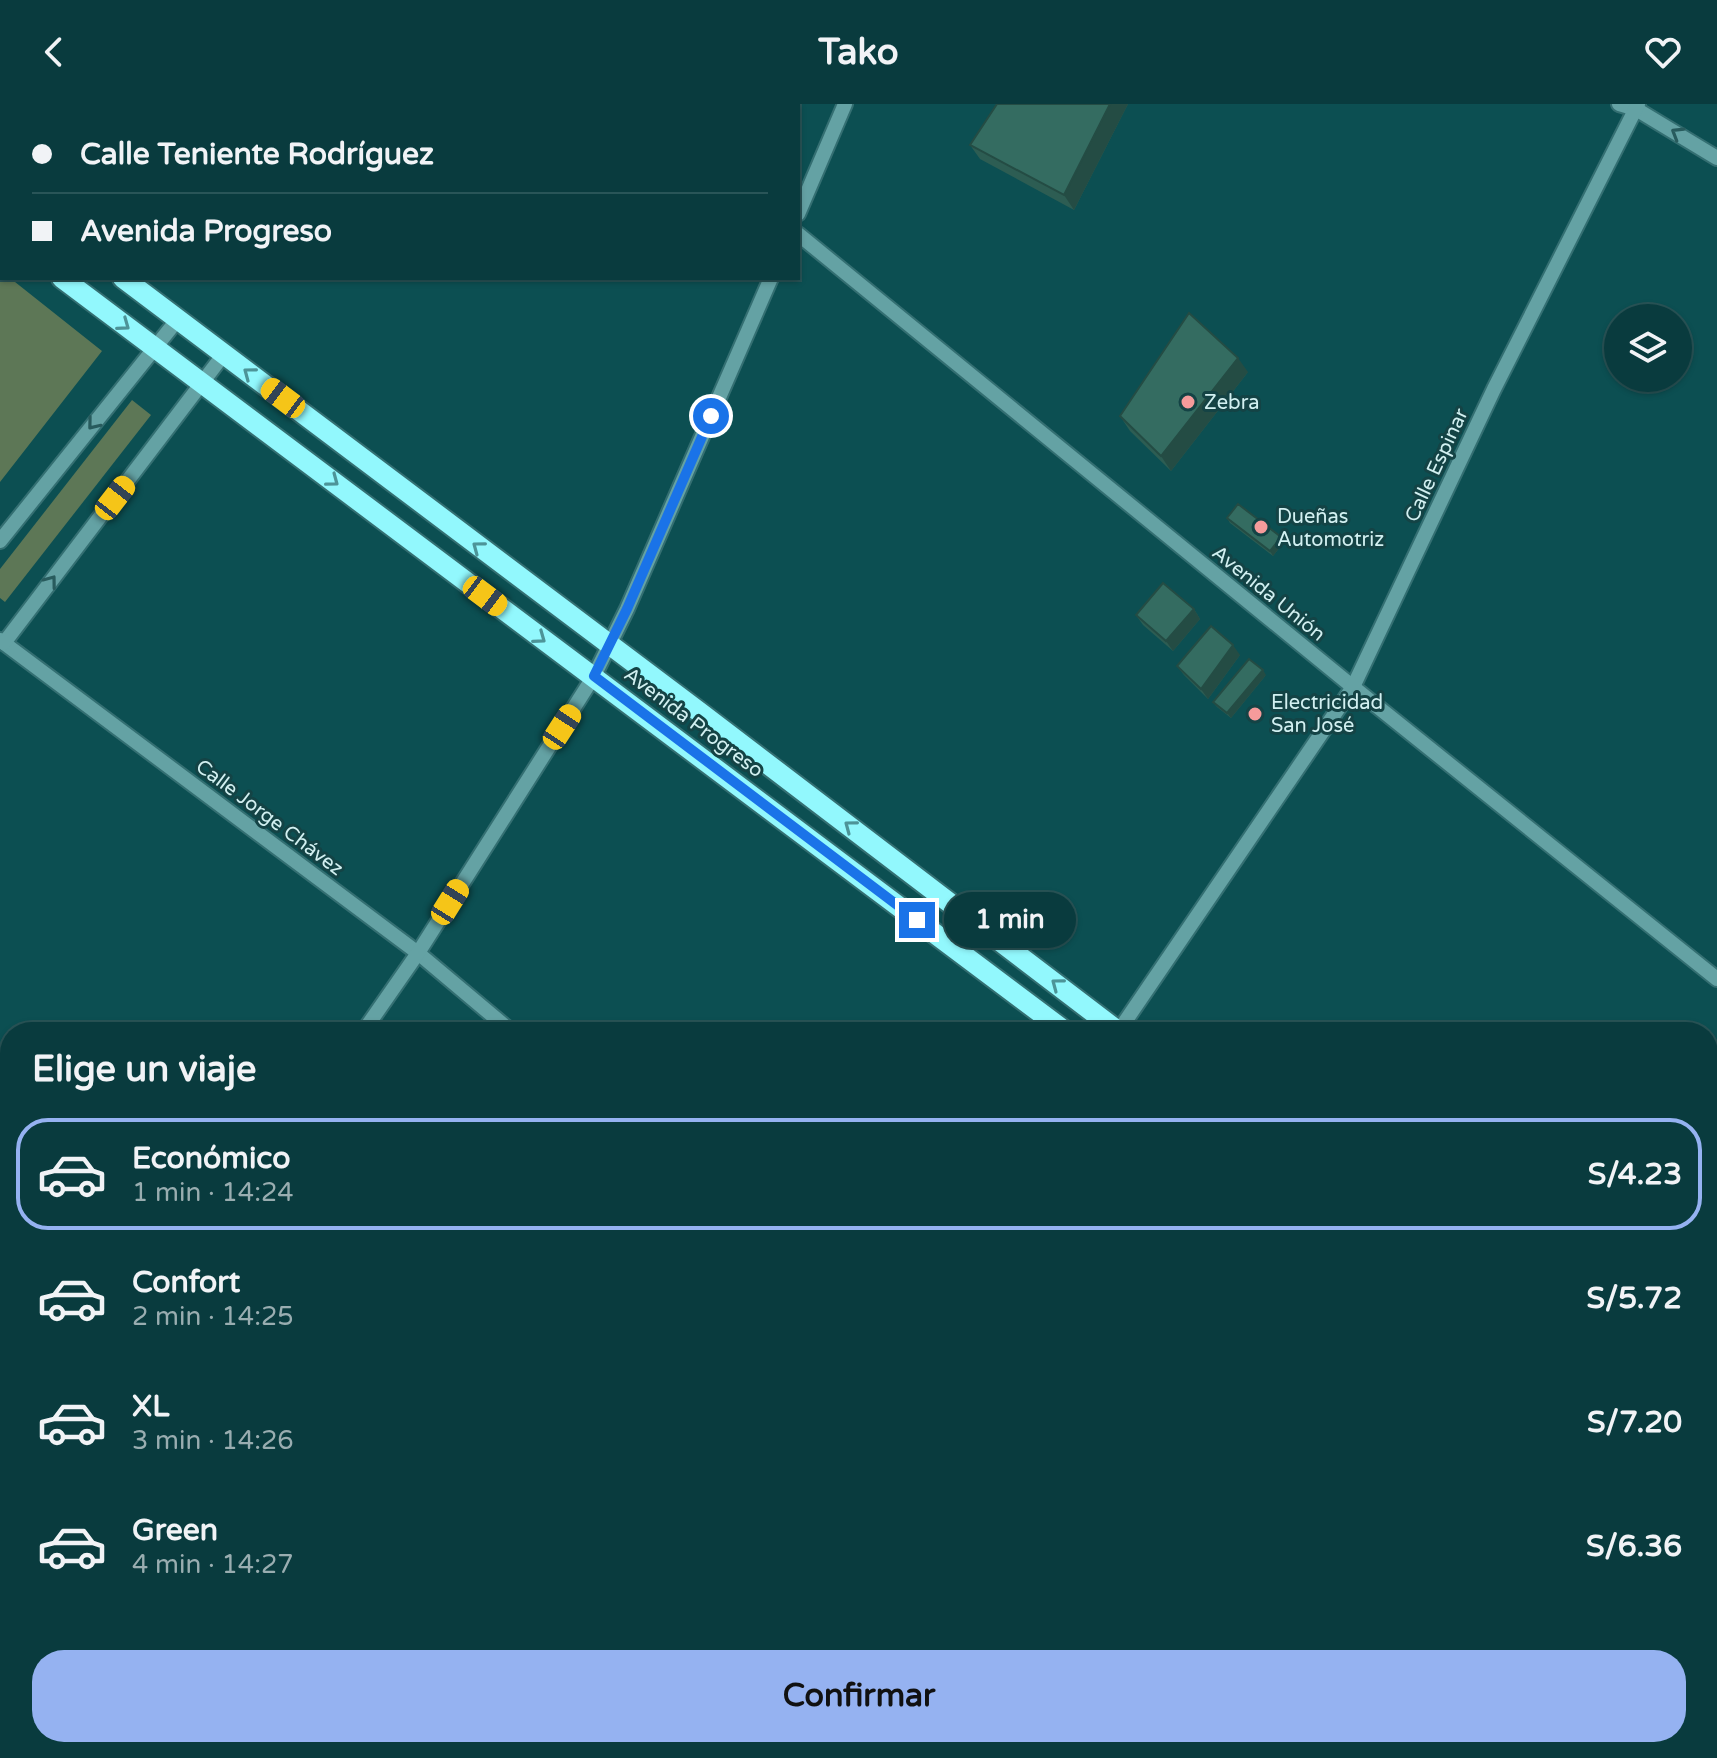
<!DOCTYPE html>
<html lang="es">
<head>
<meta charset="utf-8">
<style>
  body { margin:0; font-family:"Varela Round",sans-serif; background:#124245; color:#f1f3f6; height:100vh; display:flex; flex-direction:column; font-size:30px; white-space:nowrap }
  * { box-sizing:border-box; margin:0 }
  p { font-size:26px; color:#99adb0 }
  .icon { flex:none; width:44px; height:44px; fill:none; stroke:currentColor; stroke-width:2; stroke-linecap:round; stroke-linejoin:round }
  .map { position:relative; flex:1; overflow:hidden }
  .details { position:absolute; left:0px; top:918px; width:1718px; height:736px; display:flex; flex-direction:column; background:#093b3e; border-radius:32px 32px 0 0; box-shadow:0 2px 6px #0004,0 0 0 2px #295558 }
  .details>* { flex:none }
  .top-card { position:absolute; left:0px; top:0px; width:800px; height:176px; box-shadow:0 2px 6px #0004,0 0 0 2px #295558; display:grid; align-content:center; height:176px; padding:0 32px; background:#093b3e }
  .fabs { position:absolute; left:1604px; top:200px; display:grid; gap:16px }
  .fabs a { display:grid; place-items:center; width:88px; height:88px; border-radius:50%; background:#093b3e; box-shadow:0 2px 6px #0004,0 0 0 2px #295558; font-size:40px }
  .end { position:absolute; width:36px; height:36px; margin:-18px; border:10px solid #1a73e8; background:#fff; box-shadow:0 0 0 4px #fff }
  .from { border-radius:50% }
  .bubble { position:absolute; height:56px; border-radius:28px; background:#093b3e; box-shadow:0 2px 6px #0004,0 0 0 2px #295558; font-size:26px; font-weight:700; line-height:56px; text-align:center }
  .car { position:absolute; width:24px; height:48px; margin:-24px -12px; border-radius:10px; box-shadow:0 0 6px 2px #0007; background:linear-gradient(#f5c518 24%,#345 0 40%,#f5c518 0 76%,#345 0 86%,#f5c518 0) }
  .top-card b { display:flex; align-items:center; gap:28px; height:76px; font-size:30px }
  .top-card b+b { border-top:2px solid #295558 }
  .top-card i { width:20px; height:20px; background:#f1f3f6 }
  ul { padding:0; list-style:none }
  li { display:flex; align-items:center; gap:24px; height:112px; margin:0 16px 12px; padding:0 16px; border:4px solid transparent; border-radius:32px }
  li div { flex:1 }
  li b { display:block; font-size:30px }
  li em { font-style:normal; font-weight:700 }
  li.active { border-color:#95b2f1 }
  li>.icon { width:72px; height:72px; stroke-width:1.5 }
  h2 { padding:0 32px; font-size:36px; line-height:96px }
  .button { display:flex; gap:16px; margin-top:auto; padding:16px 32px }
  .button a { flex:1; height:92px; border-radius:32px; background:#95b2f1; color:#111; font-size:32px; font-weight:700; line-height:92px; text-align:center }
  header { display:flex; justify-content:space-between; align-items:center; height:104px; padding:0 32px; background:#093b3e; font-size:36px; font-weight:700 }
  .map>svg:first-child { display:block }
</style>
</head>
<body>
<header><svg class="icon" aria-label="back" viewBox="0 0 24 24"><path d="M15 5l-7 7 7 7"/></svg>Tako<svg class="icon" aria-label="heart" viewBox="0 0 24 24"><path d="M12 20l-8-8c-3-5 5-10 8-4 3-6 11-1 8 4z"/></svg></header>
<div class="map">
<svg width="1717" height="1654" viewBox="0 0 1717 1654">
  <rect width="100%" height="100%" fill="#0c4f52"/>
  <g fill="#5d7756">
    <polygon points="0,166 2,174 10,174 102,247 0,378"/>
    <polygon points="132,296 151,311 5,498 0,494 0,465"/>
  </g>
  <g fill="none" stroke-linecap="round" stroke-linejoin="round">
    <g stroke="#346f72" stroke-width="18">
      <g id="minor">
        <polyline points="634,0 636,2"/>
        <polyline points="1619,0 1636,5 1717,54"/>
        <polyline points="798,110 845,0"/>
        <polyline points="798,130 1353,583 1717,875"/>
        <polyline points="0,437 178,215"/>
        <polyline points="0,536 418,849 512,928"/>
        <polyline points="4,539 224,250"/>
        <polyline points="363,928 418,849 594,572 627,505 771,174"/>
        <polyline points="1118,928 1353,583 1494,285 1638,0"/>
        <polyline points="0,1083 10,1090"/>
        <polyline points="0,1299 10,1306"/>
        <polyline points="0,1462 10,1446"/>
        <polyline points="210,1644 221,1654"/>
        <polyline points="776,1644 789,1654"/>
        <polyline points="1363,1644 1375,1654"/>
        <polyline points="500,1654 508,1644"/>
        <polyline points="1530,1654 1538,1644"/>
      </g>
    </g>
    <g stroke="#346f72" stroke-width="24">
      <g id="major">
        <polyline points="0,82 2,84"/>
        <polyline points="0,126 2,128"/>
        <polyline points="62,174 1066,928"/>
        <polyline points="123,174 698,607 1119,928"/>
        <polyline points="1708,1419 1717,1426"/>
        <polyline points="1708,1466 1717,1473"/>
      </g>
    </g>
    <use href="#minor" stroke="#64a2a4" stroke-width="14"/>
    <use href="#major" stroke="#92f8fd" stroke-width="20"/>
  </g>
  <g fill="#2d5d53">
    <polygon points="1128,0 1074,106 980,55 970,41"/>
    <polygon points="1248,268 1171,367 1130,327 1120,312"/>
    <polygon points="1227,414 1281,433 1284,438 1273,452 1230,419"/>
    <polygon points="1194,505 1200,515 1173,547 1143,521 1136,511"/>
    <polygon points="1240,551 1208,595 1184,571 1177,562"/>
    <polygon points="1266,571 1231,614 1217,603 1213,598"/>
  </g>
  <g fill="#244c44">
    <polygon points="718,0 729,0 728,2 717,2"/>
    <polygon points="1110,0 1128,0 1074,106 1064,91"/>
    <polygon points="1238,254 1248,268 1171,367 1161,352"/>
    <polygon points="1281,433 1284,438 1273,452 1270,447"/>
    <polygon points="1194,505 1200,515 1173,547 1166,537"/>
    <polygon points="1233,541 1240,551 1208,595 1201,585"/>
    <polygon points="1263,566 1266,571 1231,614 1227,609"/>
  </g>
  <g fill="#346c61" stroke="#244c44" stroke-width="2">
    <polygon points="683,0 718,0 717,2 682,2"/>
    <polygon points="997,0 1110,0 1064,91 970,41"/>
    <polygon points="1189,209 1238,254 1161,352 1120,312"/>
    <polygon points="1238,400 1281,433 1270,447 1227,414"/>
    <polygon points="1163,479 1194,505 1166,537 1136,511"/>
    <polygon points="1211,522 1233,541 1201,585 1177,562"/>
    <polygon points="1249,555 1263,566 1227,609 1213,598"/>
  </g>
  <defs><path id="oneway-chevron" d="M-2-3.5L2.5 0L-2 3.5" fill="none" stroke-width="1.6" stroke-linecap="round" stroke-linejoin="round" transform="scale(2)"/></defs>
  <g stroke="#285b5d">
    <use href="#oneway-chevron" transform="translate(1677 29) rotate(-149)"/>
    <use href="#oneway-chevron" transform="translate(93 320) rotate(129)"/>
    <use href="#oneway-chevron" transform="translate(51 477) rotate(-53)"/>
  </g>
  <g stroke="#4d9498">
    <use href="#oneway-chevron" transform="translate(124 221) rotate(36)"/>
    <use href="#oneway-chevron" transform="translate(249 269) rotate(-143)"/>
    <use href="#oneway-chevron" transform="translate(333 377) rotate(37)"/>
    <use href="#oneway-chevron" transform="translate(478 443) rotate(-143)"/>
    <use href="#oneway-chevron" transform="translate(540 534) rotate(36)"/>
    <use href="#oneway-chevron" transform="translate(850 722) rotate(-143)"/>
    <use href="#oneway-chevron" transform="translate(1057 880) rotate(-143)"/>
  </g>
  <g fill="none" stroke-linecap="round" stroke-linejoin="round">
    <polyline stroke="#1a73e8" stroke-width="10" points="711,312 627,505 594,572 917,816"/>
  </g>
  <g fill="#f59b9b" stroke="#144345" stroke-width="3">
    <circle cx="1188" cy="298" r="8"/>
    <circle cx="1261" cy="423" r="8"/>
    <circle cx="1255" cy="610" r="8"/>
  </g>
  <g text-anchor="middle" stroke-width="6" stroke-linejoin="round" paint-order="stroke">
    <g font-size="20" fill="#d2f0f1" stroke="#144345" text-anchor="start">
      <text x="1204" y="305">Zebra</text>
      <text x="1277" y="419">Dueñas<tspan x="1277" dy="23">Automotriz</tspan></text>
      <text x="1271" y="605">Electricidad<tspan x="1271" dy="23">San José</tspan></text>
    </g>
    <g font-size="20" fill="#d2f0f1" stroke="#144345">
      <text transform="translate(1436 361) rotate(-65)" y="7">Calle Espinar</text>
      <text transform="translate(1269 489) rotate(39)" y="7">Avenida Unión</text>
      <text transform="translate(694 618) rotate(37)" y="7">Avenida Progreso</text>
      <text transform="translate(270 713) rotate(37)" y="7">Calle Jorge Chávez</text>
    </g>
  </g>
</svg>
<div class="fabs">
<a><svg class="icon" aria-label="layers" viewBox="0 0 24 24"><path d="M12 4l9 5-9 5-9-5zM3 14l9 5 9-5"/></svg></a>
</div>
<i class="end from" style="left:711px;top:312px"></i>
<i class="end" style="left:917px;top:816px"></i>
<div class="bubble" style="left:944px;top:788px;width:132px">1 min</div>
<i class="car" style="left:283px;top:294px;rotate:307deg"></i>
<i class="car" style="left:115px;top:394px;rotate:38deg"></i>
<i class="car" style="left:485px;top:492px;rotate:127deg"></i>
<i class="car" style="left:562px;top:623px;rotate:33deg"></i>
<i class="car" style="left:450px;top:798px;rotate:32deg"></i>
<div class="top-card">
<b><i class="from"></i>Calle Teniente Rodríguez</b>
<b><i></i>Avenida Progreso</b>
</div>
<section class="details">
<h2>Elige un viaje</h2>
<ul>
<li class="active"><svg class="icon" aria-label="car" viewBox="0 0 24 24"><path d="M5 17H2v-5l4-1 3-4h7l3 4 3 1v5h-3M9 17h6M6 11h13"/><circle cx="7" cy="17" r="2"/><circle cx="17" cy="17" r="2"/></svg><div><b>Económico</b><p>1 min · 14:24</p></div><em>S/4.23</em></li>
<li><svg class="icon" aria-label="car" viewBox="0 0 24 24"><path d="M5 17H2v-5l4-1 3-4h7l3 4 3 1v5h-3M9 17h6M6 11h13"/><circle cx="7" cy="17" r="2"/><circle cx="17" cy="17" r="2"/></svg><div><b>Confort</b><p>2 min · 14:25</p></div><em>S/5.72</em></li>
<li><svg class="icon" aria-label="car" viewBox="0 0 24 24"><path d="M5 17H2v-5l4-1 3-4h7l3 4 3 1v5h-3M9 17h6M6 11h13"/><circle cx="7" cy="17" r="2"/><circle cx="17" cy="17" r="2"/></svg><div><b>XL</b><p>3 min · 14:26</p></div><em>S/7.20</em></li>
<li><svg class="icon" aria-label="car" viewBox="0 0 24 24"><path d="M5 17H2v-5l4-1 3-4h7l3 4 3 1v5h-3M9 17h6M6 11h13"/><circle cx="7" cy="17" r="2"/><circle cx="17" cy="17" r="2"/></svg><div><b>Green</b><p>4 min · 14:27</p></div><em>S/6.36</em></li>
</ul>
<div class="button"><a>Confirmar</a></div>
</section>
</div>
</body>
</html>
